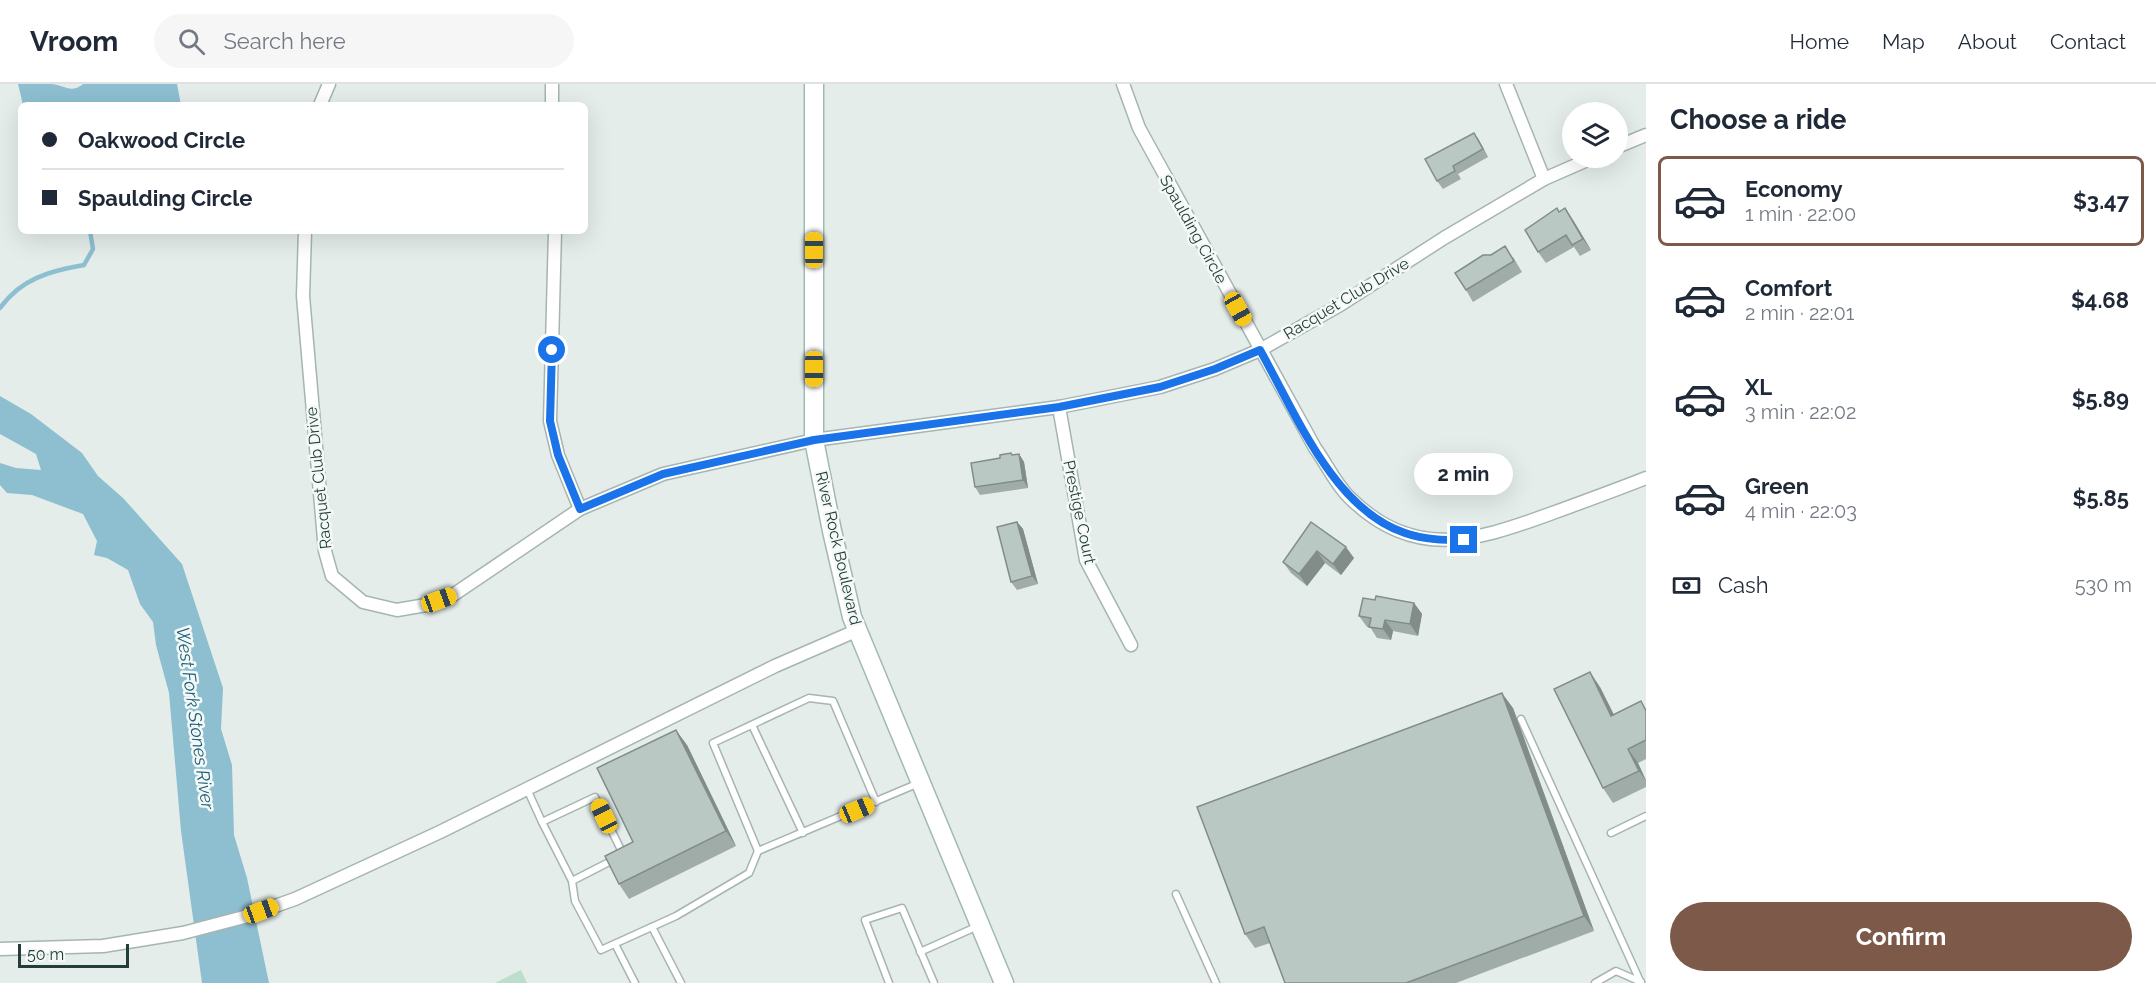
<!DOCTYPE html>
<html lang="en">
<head>
<meta charset="utf-8">
<style>
  body { margin:0; font-family:Raleway,sans-serif; background:#f6f6f7; color:#1f2937; height:100vh; display:flex; flex-direction:column; font-size:22px; white-space:nowrap }
  * { box-sizing:border-box; margin:0 }
  p { font-size:20px; color:#747a83 }
  .icon { flex:none; width:33px; height:33px; fill:none; stroke:currentColor; stroke-width:2; stroke-linecap:round; stroke-linejoin:round }
  .map { position:relative; flex:1; overflow:hidden }
  .side { display:flex; flex-direction:column; background:#fff; width:510px }
  .side>* { flex:none }
  .hud { position:absolute; left:18px; top:18px; width:570px; height:132px; border-radius:9px; box-shadow:0 6px 24px #0002; display:grid; align-content:center; height:132px; padding:0 24px; background:#fff }
  .buttons { position:absolute; left:1562px; top:18px; display:grid; gap:12px }
  .buttons a { display:grid; place-items:center; width:66px; height:66px; border-radius:50%; background:#fff; box-shadow:0 6px 24px #0002; font-size:30px }
  .scale { position:absolute; left:18px; bottom:15px; width:111px; box-sizing:border-box; padding-left:6px; border:3px solid #233e3a; border-top:0; font-size:16px; line-height:21px; white-space:nowrap; color:#233e3a; -webkit-text-stroke:4px #f4f9f7; paint-order:stroke }
  .end { position:absolute; width:27px; height:27px; margin:-14px; border:8px solid #1a73e8; background:#fff; box-shadow:0 0 0 3px #fff }
  .from { border-radius:50% }
  .bubble { position:absolute; height:42px; border-radius:21px; background:#fff; box-shadow:0 6px 24px #0002; font-size:20px; font-weight:700; line-height:42px; text-align:center }
  .car { position:absolute; width:18px; height:36px; margin:-18px -9px; border-radius:8px; box-shadow:0 0 4px 2px #0007; background:linear-gradient(#f5c518 24%,#345 0 40%,#f5c518 0 76%,#345 0 86%,#f5c518 0) }
  .hud b { display:flex; align-items:center; gap:21px; height:57px; font-size:22px }
  .hud b+b { border-top:2px solid #e0e1e3 }
  .hud i { width:15px; height:15px; background:#1f2937 }
  ul { padding:0; list-style:none }
  li { display:flex; align-items:center; gap:18px; height:90px; margin:0 12px 9px; padding:0 12px; border:3px solid transparent; border-radius:9px }
  li div { flex:1 }
  li b { display:block; font-size:22px }
  li em { font-style:normal; font-weight:700 }
  li.on { border-color:#7d5949 }
  li>.icon { width:54px; height:54px; stroke-width:1.5 }
  h2 { padding:0 24px; font-size:27px; line-height:72px }
  .pay { display:flex; align-items:center; gap:15px; height:66px; padding:0 24px; font-size:22px }
  .pay p { margin-inline-start:auto }
  .primary-button { display:flex; gap:12px; margin-top:auto; padding:12px 24px }
  .primary-button a { flex:1; height:69px; border-radius:36px; background:#7d5949; color:#fff; font-size:24px; font-weight:700; line-height:69px; text-align:center }
  header { display:flex; align-items:center; gap:36px; box-sizing:border-box; height:84px; padding:0 30px; background:#fff; border-bottom:2px solid #e0e1e3 }
  header strong { font-size:28px }
  nav { display:flex; gap:33px; margin-inline-start:auto; font-size:21px }
  .search { width:420px; height:54px; background:#f6f6f7; display:flex; align-items:center; gap:15px; box-sizing:border-box; padding:0 21px; border-radius:33px; color:#747a83; font-size:22px }
  main { display:flex; flex:1; min-height:0 }
  .map>svg:first-child { display:block }
</style>
</head>
<body>
<header>
<strong>Vroom</strong>
<div class="search"><svg class="icon" aria-label="search" viewBox="0 0 24 24"><circle cx="10" cy="10" r="6"/><path d="M15 15l6 6"/></svg>Search here</div>
<nav><a>Home</a><a>Map</a><a>About</a><a>Contact</a></nav>
</header>
<main>
<div class="map">
<svg width="1646" height="899" viewBox="0 0 1646 899">
  <rect width="100%" height="100%" fill="#e4edea"/>
  <polygon fill="#bddeca" points="521,886 527,899 495,899"/>
  <g fill="#8dbfd1">
    <path d="M18 0C29 0 41 0 52 0 64 1 71 10 83 0H177L181 21H23Z"/>
    <polygon points="0,312 31,330 82,369 98,392 123,414 182,480 223,604 221,645 232,681 234,751 247,794 269,899 202,899 181,747 169,609 156,561 153,538 140,520 128,486 107,474 94,471 97,457 83,430 32,411 7,409 0,401 0,379 16,384 41,386 36,370 0,350"/>
  </g>
  <g fill="none" stroke-linecap="round" stroke-linejoin="round">
    <path stroke="#8dbfd1" stroke-width="4.5" d="M0 224C21 195 49 187 84 181L93 165 90 147"/>
    <g stroke="#a6b5b2" stroke-width="9">
      <g id="lane">
        <polyline points="1521,635 1640,897"/>
        <polyline points="752,641 803,749"/>
        <polyline points="527,705 542,738 595,713 623,770"/>
        <polyline points="876,718 833,617 809,614 713,659 758,767 919,699"/>
        <polyline points="542,738 572,797"/>
        <polyline points="1611,749 1646,732"/>
        <polyline points="615,775 572,797 575,817 601,866 676,832 749,789 758,767"/>
        <polyline points="1176,810 1216,899"/>
        <polyline points="652,843 681,899"/>
        <polyline points="615,860 635,899"/>
        <polyline points="920,868 978,842"/>
        <polyline points="889,899 865,836 902,824 934,899"/>
        <polyline points="1595,899 1616,887 1641,898"/>
      </g>
    </g>
    <g stroke="#a6b5b2" stroke-width="15">
      <g id="street">
        <polyline points="552,0 552,21"/>
        <path d="M1123 0 1139 44 1315 364C1326 379 1335 399 1349 413 1412 476 1473 458 1547 431 1580 419 1613 407 1646 394"/>
        <polyline points="1506,0 1544,95"/>
        <polyline points="320,21 329,0"/>
        <polyline points="1617,63 1646,51"/>
        <polyline points="305,147 303,212 325,467 332,492 363,518 397,526 426,521 453,511 580,425 663,390 814,356 1059,323 1160,303 1215,285 1260,266 1340,221 1444,154 1544,95 1592,74"/>
        <polyline points="555,147 550,337 558,371 580,425"/>
        <polyline points="1059,323 1086,476 1131,561"/>
        <polyline points="0,865 103,862 183,849 244,833 295,815 440,748 775,582 858,546"/>
      </g>
    </g>
    <g stroke="#a2b9b3" stroke-width="21">
      <polyline id="secondary" points="814,0 814,356 832,447 852,533 1004,899"/>
    </g>
    <use href="#lane" stroke="#fff" stroke-width="6"/>
    <use href="#street" stroke="#fff" stroke-width="12"/>
    <use href="#secondary" stroke="#fff" stroke-width="18"/>
  </g>
  <g fill="#9faca8">
    <polygon points="1474,49 1488,73 1458,90 1461,95 1443,105 1437,97"/>
    <polygon points="1560,128 1573,136 1591,166 1580,172 1574,163 1546,179 1538,168"/>
    <polygon points="1513,173 1522,188 1473,218 1466,206"/>
    <polygon points="1011,369 1012,371 1019,370 1024,378 1028,404 980,411 975,403 1000,374"/>
    <polygon points="1017,438 1023,445 1038,500 1017,506 1011,498"/>
    <polygon points="1311,438 1354,474 1341,491 1325,479 1307,502 1291,489 1283,478"/>
    <polygon points="1375,516 1414,519 1422,530 1418,552 1393,547 1391,556 1377,554 1370,543 1367,543 1359,532"/>
    <polygon points="1600,603 1614,631 1646,624 1646,675 1638,679 1646,696 1646,703 1613,719 1603,704"/>
    <polygon points="1513,624 1594,847 1456,899 1285,899 1270,859 1255,864 1245,850"/>
    <polygon points="687,661 736,762 629,815 619,800 633,758"/>
  </g>
  <g fill="#828c88">
    <polygon points="1474,49 1479,56 1488,73 1483,65"/>
    <polygon points="1565,124 1573,136 1591,166 1583,155"/>
    <polygon points="1019,370 1024,378 1028,404 1023,396"/>
    <polygon points="1017,438 1023,445 1038,500 1032,492"/>
    <polygon points="1346,463 1354,474 1341,491 1333,480"/>
    <polygon points="1317,467 1325,479 1307,502 1299,490"/>
    <polygon points="1414,519 1422,530 1418,552 1410,540"/>
    <polygon points="1385,536 1393,547 1391,556 1383,545"/>
    <polygon points="1590,588 1600,603 1622,647 1611,632"/>
    <polygon points="1502,609 1513,624 1594,847 1584,832"/>
    <polygon points="676,646 687,661 736,762 726,747"/>
    <polygon points="1628,665 1638,679 1646,697 1639,687"/>
  </g>
  <g fill="#b9c8c3" stroke="#828c88" stroke-width="1.5">
    <polygon points="1474,49 1483,65 1453,82 1455,87 1437,97 1425,75"/>
    <polygon points="1557,124 1559,128 1565,124 1583,155 1572,161 1566,151 1538,168 1525,146"/>
    <polygon points="1505,162 1514,177 1466,206 1455,189 1483,171 1491,171"/>
    <polygon points="1011,369 1012,371 1019,370 1023,396 975,403 971,379 1000,374 1000,371"/>
    <polygon points="1017,438 1032,492 1011,498 997,443"/>
    <polygon points="1311,438 1346,463 1333,480 1317,467 1299,490 1283,478"/>
    <polygon points="1376,512 1414,519 1410,540 1385,536 1383,545 1369,543 1371,534 1359,532 1363,514 1375,516"/>
    <polygon points="1590,588 1611,632 1641,617 1646,627 1646,656 1628,665 1639,687 1603,704 1554,605"/>
    <polygon points="1502,609 1584,832 1406,899 1285,899 1264,843 1245,850 1197,723"/>
    <polygon points="676,646 726,747 619,800 605,772 633,758 597,684"/>
  </g>
  <g fill="none" stroke-linecap="round" stroke-linejoin="round">
    <path stroke="#1a73e8" stroke-width="8" d="M552 266 550 337 558 371 580 425 663 390 814 356 1059 323 1160 303 1215 285 1260 266C1295 328 1333 425 1405 449 1425 456 1444 456 1464 456"/>
  </g>
  <g text-anchor="middle" stroke-width="5" stroke-linejoin="round" paint-order="stroke">
    <g font-size="16" fill="#233e3a" stroke="#f4f9f7">
      <text transform="translate(1194 145) rotate(61)" y="6">Spaulding Circle</text>
      <text transform="translate(1346 214) rotate(-31)" y="6">Racquet Club Drive</text>
      <text transform="translate(318 394) rotate(-96)" y="6">Racquet Club Drive</text>
      <text transform="translate(1080 428) rotate(78)" y="6">Prestige Court</text>
      <text transform="translate(839 464) rotate(77)" y="6">River Rock Boulevard</text>
    </g>
    <g font-size="18" font-style="italic" fill="#1e607a" stroke="#f4f9f7">
      <text transform="translate(195 634) rotate(82)" y="6">West Fork Stones River</text>
    </g>
  </g>
</svg>
<div class="buttons">
<a><svg class="icon" aria-label="layers" viewBox="0 0 24 24"><path d="M12 4l9 5-9 5-9-5zM3 14l9 5 9-5"/></svg></a>
</div>
<div class="scale">50 m</div>
<i class="end from" style="left:552px;top:266px"></i>
<i class="end" style="left:1464px;top:456px"></i>
<div class="bubble" style="left:1414px;top:369px;width:99px">2 min</div>
<i class="car" style="left:814px;top:166px;rotate:0deg"></i>
<i class="car" style="left:1238px;top:225px;rotate:151deg"></i>
<i class="car" style="left:814px;top:285px;rotate:180deg"></i>
<i class="car" style="left:439px;top:516px;rotate:70deg"></i>
<i class="car" style="left:857px;top:726px;rotate:67deg"></i>
<i class="car" style="left:604px;top:732px;rotate:334deg"></i>
<i class="car" style="left:261px;top:827px;rotate:70deg"></i>
<div class="hud">
<b><i class="from"></i>Oakwood Circle</b>
<b><i></i>Spaulding Circle</b>
</div>
</div>
<section class="side">
<h2>Choose a ride</h2>
<ul>
<li class="on"><svg class="icon" aria-label="car" viewBox="0 0 24 24"><path d="M5 17H2v-5l4-1 3-4h7l3 4 3 1v5h-3M9 17h6M6 11h13"/><circle cx="7" cy="17" r="2"/><circle cx="17" cy="17" r="2"/></svg><div><b>Economy</b><p>1 min · 22:00</p></div><em>$3.47</em></li>
<li><svg class="icon" aria-label="car" viewBox="0 0 24 24"><path d="M5 17H2v-5l4-1 3-4h7l3 4 3 1v5h-3M9 17h6M6 11h13"/><circle cx="7" cy="17" r="2"/><circle cx="17" cy="17" r="2"/></svg><div><b>Comfort</b><p>2 min · 22:01</p></div><em>$4.68</em></li>
<li><svg class="icon" aria-label="car" viewBox="0 0 24 24"><path d="M5 17H2v-5l4-1 3-4h7l3 4 3 1v5h-3M9 17h6M6 11h13"/><circle cx="7" cy="17" r="2"/><circle cx="17" cy="17" r="2"/></svg><div><b>XL</b><p>3 min · 22:02</p></div><em>$5.89</em></li>
<li><svg class="icon" aria-label="car" viewBox="0 0 24 24"><path d="M5 17H2v-5l4-1 3-4h7l3 4 3 1v5h-3M9 17h6M6 11h13"/><circle cx="7" cy="17" r="2"/><circle cx="17" cy="17" r="2"/></svg><div><b>Green</b><p>4 min · 22:03</p></div><em>$5.85</em></li>
</ul>
<div class="pay"><svg class="icon" aria-label="cash" viewBox="0 0 24 24"><path d="M3 7h18v10H3z"/><circle cx="12" cy="12" r="2"/></svg>Cash<p>530 m</p></div>
<div class="primary-button"><a>Confirm</a></div>
</section>
</main>
</body>
</html>
